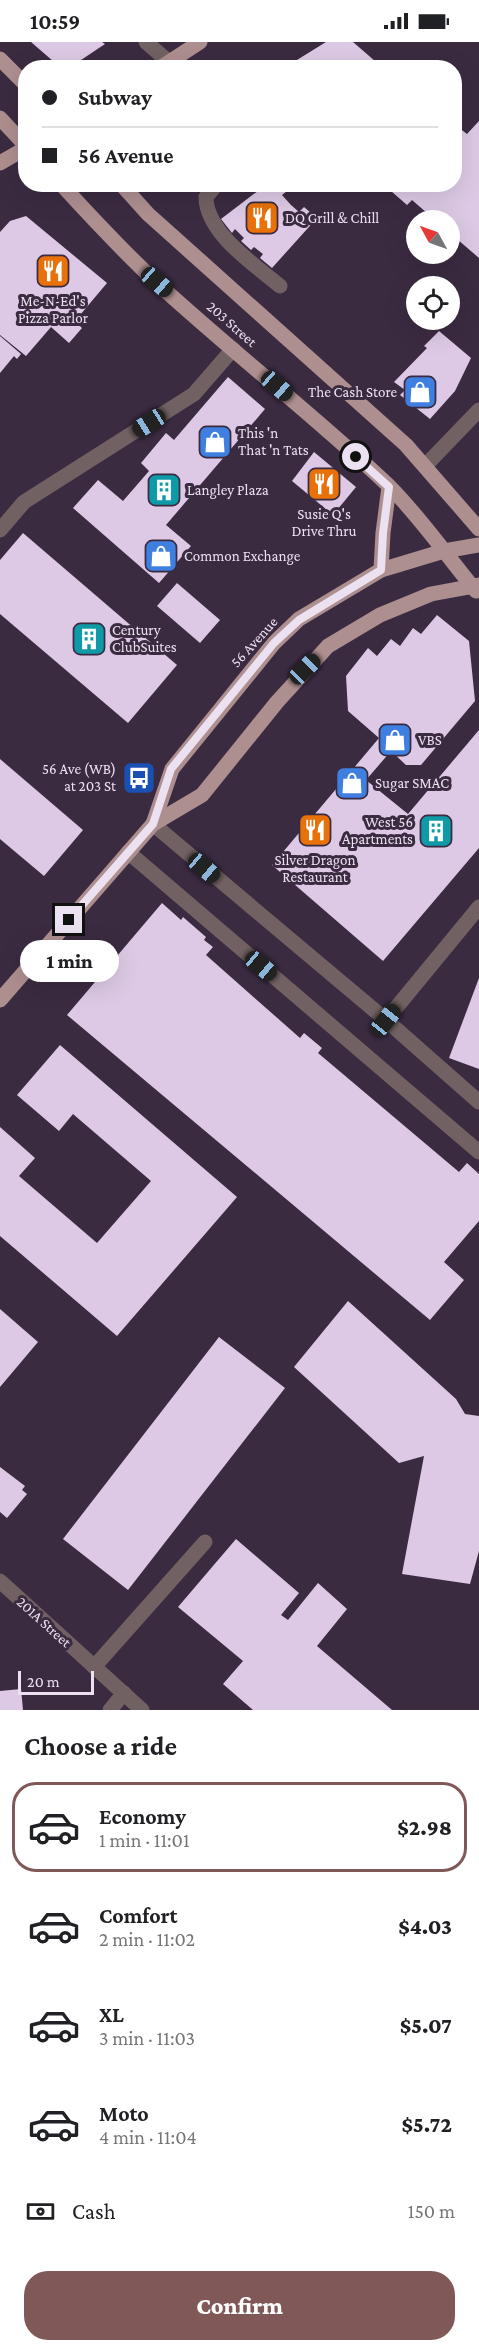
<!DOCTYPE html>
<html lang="en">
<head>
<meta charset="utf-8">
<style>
  body { margin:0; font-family:"Crimson Pro",serif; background:#f2f2f2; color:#202124; height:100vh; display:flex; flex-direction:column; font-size:22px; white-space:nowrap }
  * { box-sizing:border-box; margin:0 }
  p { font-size:20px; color:#757577 }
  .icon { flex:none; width:33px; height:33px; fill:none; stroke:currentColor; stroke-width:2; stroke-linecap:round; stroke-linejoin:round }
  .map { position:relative; height:1668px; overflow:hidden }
  .side { display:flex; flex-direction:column; background:#fff; flex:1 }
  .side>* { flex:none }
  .hud { position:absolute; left:18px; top:18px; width:444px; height:132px; border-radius:24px; box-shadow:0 6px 24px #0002; display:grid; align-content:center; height:132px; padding:0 24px; background:#fff }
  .needle { width:39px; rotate:310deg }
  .controls { position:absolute; left:406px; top:168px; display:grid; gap:12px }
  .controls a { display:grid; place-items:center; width:54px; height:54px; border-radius:50%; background:#fff; box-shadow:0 6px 24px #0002; font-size:30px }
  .scale { position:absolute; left:18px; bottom:15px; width:76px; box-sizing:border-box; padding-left:6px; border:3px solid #ebe1f0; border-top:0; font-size:16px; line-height:21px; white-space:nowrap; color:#ebe1f0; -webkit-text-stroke:4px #3b2b41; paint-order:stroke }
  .end { position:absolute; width:27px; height:27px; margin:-14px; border:8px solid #ebe1f0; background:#111; box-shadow:0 0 0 3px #111 }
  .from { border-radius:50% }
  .bubble { position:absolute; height:42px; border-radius:21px; background:#fff; box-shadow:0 6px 24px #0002; font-size:20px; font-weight:800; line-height:42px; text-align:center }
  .car { position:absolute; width:18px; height:36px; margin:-18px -9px; border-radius:8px; box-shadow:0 0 4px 2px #0007; background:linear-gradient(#222 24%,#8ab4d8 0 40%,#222 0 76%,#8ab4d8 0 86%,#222 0) }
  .hud b { display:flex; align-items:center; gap:21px; height:57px; font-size:22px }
  .hud b+b { border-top:2px solid #e0e0e0 }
  .hud i { width:15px; height:15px; background:#202124 }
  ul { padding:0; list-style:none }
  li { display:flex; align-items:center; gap:18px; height:90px; margin:0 12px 9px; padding:0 12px; border:3px solid transparent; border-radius:24px }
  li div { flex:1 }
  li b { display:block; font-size:22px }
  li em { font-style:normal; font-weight:800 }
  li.on { border-color:#805857 }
  li>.icon { width:54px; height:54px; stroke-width:1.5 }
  h2 { padding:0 24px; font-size:27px; line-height:72px }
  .pay { display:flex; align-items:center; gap:15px; height:66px; padding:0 24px; font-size:22px }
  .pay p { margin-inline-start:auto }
  .primary-button { display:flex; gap:12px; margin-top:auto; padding:12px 24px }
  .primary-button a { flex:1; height:69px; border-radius:24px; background:#805857; color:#fff; font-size:24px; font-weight:800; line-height:69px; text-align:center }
  .status { display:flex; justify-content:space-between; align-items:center; height:42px; padding:0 30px; background:#fff; direction:ltr }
  .status svg { height:16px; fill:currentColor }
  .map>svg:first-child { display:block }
</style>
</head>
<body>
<div class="status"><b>10:59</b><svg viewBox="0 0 49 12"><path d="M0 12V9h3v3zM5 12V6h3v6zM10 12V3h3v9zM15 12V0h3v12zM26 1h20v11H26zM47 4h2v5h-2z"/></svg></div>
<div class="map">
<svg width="479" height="1668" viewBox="0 0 479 1668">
  <rect width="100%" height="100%" fill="#3b2b41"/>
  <g fill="#ddc9e5">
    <polygon points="31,0 102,0 105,2 69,26 61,26"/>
    <polygon points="326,0 353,0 383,26 284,26"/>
    <polygon points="479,79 479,216 450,191 450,178 435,178 412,158 407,163 383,142 454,142 454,82 467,92"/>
    <polygon points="267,142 283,142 287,149 282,153 291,163 299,170 304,165 317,176 272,226 260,216 263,212 254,205 251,208 241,199 244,196 235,187 232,191 221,177"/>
    <polygon points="26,174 107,241 75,279 82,286 69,301 51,285 26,314 0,293 0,190 10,179"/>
    <polygon points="439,289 471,316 455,349 430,377 400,353 405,348 394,340 427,306 424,304"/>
    <polygon points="0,294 21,312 17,317 14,314 0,331"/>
    <polygon points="228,335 265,367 166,483 191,504 159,541 73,466 98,438 123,459 149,429 141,421 166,391 174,398"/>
    <polygon points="314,410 356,445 333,473 292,439"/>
    <polygon points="23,491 177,623 128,681 0,572 0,518"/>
    <polygon points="177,541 220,578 200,601 157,564"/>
    <polygon points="437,573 469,599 475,659 421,723 406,723 391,709 366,738 408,772 479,688 479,806 383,919 272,823 379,696 348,669 346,634 368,606 377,614 391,597 400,604 413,586 421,592"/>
    <polygon points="0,717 83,788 44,834 0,797"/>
    <polygon points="162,861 181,878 183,875 206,895 204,898 213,905 206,913 300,996 304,991 322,1006 318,1011 459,1130 467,1121 479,1132 479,1179 444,1220 464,1238 430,1278 67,973"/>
    <polygon points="479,936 479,1027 449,1016"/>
    <polygon points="60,1003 237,1155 117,1294 0,1194 0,1085 35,1116 19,1134 97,1201 151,1139 73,1072 59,1089 17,1053"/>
    <polygon points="348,1259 456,1357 465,1372 479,1374 479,1509 470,1542 402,1532 424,1414 399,1421 294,1325"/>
    <polygon points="0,1267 38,1300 0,1345"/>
    <polygon points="219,1295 285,1346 128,1548 63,1497"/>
    <polygon points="0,1425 25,1444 22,1448 27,1452 7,1476 0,1470"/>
    <polygon points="236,1497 299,1551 281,1573 288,1578 318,1541 347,1567 317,1604 392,1668 253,1668 223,1642 243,1619 178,1565"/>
    <polygon points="21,1647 23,1668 0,1668 0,1649"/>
  </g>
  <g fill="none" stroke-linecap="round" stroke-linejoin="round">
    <g stroke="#716162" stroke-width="15">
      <polyline points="146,0 169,20"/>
      <path d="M217 142 206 155C206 191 255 223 280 244"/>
      <polyline points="425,424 479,368"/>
      <polyline points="0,488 24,460 194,352 233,307"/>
      <polyline points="153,782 386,978"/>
      <polyline points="128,810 479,1110"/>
      <polyline points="479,865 386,978 479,1060"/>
      <polyline points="0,1539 142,1668"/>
      <polyline points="94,1625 205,1500"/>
      <polyline points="110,1668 124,1651"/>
    </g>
    <g stroke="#ae8f90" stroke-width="15">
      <polyline points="0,17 26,43"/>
      <polyline points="160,26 200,0"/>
      <polyline points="0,76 26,104"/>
      <polyline points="0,121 26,106"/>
      <path d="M61 142C92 176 123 209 156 240 232 310 314 373 389 444 421 476 447 514 476 549"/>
      <polyline points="121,142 148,172 406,403 479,487"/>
      <polyline points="381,528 383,491 389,445"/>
      <polyline points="153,782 172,727 274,601 299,577 381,528 444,509 479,503"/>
      <polyline points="0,958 153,782 202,753 277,660 328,604 380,573 431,552 479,543"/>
    </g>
  </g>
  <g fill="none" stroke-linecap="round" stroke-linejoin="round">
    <polyline stroke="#ebe1f0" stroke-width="8" points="69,878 153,782 171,727 274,601 299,578 381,528 383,491 389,445 356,415"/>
  </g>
  <defs>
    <g id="restaurant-square" transform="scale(1.725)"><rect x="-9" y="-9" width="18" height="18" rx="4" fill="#e8710a" stroke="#3b2b41"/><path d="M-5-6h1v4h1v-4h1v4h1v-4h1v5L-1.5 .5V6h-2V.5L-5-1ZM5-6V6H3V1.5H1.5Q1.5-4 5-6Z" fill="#fff"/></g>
    <g id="shop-square" transform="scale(1.725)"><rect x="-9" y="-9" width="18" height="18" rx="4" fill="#3f7fe0" stroke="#3b2b41"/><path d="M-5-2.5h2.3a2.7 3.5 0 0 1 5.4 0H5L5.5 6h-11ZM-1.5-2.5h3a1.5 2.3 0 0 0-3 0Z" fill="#fff"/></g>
    <g id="building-square" transform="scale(1.725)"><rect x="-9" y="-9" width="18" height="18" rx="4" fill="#0f9aa8" stroke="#3b2b41"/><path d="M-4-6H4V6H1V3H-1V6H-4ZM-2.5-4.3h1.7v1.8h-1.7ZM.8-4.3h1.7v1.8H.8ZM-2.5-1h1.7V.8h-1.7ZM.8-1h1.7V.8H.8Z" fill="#fff"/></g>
    <g id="bus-square" transform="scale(1.725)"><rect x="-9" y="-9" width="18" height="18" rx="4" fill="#1a4fb4" stroke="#3b2b41"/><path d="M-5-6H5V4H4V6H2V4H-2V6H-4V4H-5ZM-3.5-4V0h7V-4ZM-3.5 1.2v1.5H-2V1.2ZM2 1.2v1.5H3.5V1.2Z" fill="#fff"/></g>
  </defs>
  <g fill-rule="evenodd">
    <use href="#restaurant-square" x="262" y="176"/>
    <use href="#restaurant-square" x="53" y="229"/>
    <use href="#shop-square" x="420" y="350"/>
    <use href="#shop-square" x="215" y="400"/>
    <use href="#restaurant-square" x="324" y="442"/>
    <use href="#building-square" x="164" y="448"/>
    <use href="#shop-square" x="161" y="514"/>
    <use href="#building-square" x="89" y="597"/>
    <use href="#shop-square" x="395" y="698"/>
    <use href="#bus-square" x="139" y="736"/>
    <use href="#shop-square" x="352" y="741"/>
    <use href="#restaurant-square" x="315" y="788"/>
    <use href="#building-square" x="436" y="789"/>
  </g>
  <g text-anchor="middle" stroke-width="6" stroke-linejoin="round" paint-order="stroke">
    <g font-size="15" fill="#ebe1f0" stroke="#3b2b41" text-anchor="start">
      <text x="285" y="181">DQ Grill &amp; Chill</text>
      <text x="53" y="264" text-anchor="middle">Me-N-Ed's<tspan x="53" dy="17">Pizza Parlor</tspan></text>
      <text x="397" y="355" text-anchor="end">The Cash Store</text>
      <text x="238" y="396">This 'n<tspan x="238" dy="17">That 'n Tats</tspan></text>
      <text x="187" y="453">Langley Plaza</text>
      <text x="324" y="477" text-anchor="middle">Susie Q's<tspan x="324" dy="17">Drive Thru</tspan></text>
      <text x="184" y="519">Common Exchange</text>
      <text x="112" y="593">Century<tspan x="112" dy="17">ClubSuites</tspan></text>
      <text x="418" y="703">VBS</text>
      <text x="116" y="732" text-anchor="end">56 Ave (WB)<tspan x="116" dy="17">at 203 St</tspan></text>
      <text x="375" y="746">Sugar SMAC</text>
      <text x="413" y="785" text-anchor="end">West 56<tspan x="413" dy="17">Apartments</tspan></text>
      <text x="315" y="823" text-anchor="middle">Silver Dragon<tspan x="315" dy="17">Restaurant</tspan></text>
    </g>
    <g font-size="15" fill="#ebe1f0" stroke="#3b2b41">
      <text transform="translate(232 282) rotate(41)" y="5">203 Street</text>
      <text transform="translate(254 600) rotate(-48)" y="5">56 Avenue</text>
      <text transform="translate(44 1580) rotate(42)" y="5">201A Street</text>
    </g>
  </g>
</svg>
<div class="controls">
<a><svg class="needle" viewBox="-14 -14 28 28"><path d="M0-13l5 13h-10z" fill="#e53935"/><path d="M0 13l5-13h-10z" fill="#757577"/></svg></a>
<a><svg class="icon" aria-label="locate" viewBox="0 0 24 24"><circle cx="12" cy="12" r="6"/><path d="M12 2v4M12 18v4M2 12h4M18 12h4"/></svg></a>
</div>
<div class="scale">20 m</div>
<i class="end from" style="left:356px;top:415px"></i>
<i class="end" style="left:69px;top:878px"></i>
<div class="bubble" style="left:20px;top:898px;width:99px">1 min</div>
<i class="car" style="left:157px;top:240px;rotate:131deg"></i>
<i class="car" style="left:277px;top:344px;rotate:131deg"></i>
<i class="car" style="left:149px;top:381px;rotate:238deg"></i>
<i class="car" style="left:305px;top:627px;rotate:45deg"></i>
<i class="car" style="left:204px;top:826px;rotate:130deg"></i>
<i class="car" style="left:261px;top:924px;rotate:130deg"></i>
<i class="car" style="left:386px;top:978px;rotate:39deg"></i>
<div class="hud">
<b><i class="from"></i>Subway</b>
<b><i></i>56 Avenue</b>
</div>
</div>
<section class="side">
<h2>Choose a ride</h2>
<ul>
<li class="on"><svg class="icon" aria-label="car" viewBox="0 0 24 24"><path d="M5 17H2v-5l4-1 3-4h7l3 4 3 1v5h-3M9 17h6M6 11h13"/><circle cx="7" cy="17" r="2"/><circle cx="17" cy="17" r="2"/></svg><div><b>Economy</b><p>1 min · 11:01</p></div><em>$2.98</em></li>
<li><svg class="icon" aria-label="car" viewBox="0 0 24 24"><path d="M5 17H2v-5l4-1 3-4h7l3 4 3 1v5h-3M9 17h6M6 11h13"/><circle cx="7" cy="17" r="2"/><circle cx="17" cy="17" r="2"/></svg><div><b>Comfort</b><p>2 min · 11:02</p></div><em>$4.03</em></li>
<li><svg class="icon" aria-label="car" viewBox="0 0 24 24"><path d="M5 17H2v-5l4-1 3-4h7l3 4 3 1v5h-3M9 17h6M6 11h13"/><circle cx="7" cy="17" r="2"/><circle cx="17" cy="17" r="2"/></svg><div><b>XL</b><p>3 min · 11:03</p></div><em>$5.07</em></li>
<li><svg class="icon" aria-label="car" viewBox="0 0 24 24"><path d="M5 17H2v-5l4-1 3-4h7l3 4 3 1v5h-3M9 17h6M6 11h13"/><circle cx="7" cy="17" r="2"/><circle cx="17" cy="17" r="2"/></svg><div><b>Moto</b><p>4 min · 11:04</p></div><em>$5.72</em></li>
</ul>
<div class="pay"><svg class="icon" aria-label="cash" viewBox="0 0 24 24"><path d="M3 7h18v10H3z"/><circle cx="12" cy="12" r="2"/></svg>Cash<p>150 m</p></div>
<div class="primary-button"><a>Confirm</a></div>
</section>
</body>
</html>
